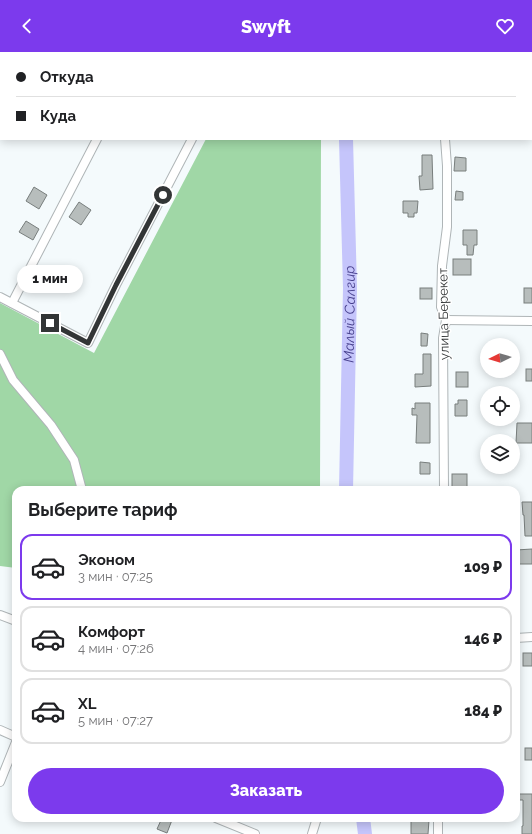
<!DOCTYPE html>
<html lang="ru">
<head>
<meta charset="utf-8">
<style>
  body { margin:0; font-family:Raleway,sans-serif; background:#f2f2f2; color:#202124; height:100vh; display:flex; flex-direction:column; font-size:15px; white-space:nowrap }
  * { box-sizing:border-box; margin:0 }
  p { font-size:13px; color:#757577 }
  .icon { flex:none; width:22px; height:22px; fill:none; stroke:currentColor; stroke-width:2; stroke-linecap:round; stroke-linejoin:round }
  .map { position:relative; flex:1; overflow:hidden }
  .side { position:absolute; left:12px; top:434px; width:508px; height:336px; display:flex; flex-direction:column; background:#fff; border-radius:12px; box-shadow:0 2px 10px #0003 }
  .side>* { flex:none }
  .banner { position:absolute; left:0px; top:0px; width:532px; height:88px; box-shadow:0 2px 10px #0003; display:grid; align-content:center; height:88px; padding:0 16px; background:#fff }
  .needle { width:26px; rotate:265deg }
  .fabs { position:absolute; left:480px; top:286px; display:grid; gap:8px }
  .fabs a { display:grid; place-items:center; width:40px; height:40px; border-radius:50%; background:#fff; box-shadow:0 2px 10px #0003; font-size:20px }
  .end { position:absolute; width:18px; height:18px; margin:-9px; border:5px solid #323536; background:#fff; box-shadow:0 0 0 2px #fff }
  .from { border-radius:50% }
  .bubble { position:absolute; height:28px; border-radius:14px; background:#fff; box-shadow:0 2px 10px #0003; font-size:13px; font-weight:800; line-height:28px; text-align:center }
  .banner b { display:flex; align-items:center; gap:14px; height:38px; font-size:15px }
  .banner b+b { border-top:1px solid #e0e0e0 }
  .banner i { width:10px; height:10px; background:#202124 }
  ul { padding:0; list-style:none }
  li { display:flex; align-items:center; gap:12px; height:66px; margin:0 8px 6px; padding:0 8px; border:2px solid #e0e0e0; border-radius:12px }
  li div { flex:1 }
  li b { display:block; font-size:15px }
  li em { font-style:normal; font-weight:800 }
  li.selected { border-color:#7c3aed }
  li>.icon { width:36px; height:36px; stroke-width:1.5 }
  h2 { padding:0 16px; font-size:18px; line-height:48px }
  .cta { display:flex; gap:8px; margin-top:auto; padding:8px 16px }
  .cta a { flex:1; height:46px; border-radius:24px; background:#7c3aed; color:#fff; font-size:16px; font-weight:800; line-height:46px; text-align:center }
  header { display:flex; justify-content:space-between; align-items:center; height:52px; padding:0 16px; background:#7c3aed; color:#fff; font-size:18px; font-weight:800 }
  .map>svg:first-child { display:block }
</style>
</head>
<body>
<header><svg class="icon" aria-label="back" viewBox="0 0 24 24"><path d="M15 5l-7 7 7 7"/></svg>Swyft<svg class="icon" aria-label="heart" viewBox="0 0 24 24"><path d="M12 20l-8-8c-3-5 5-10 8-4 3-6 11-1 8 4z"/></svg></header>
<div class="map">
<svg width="532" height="782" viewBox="0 0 532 782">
  <rect width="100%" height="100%" fill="#f4fafc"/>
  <polygon fill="#a0d7a6" points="206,87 321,87 320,438 16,438 16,516 0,514 0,251 94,301"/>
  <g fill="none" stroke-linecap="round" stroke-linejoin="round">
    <g stroke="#c5c5fb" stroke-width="14">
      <polyline points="334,0 334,1"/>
      <path id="s1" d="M346 438 350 236 346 87"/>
      <polyline points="363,766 365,782"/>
    </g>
  </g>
  <g fill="#b7bdbc" stroke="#787e7d">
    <polygon points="422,103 432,103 433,137 420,138 419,124 422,124"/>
    <polygon points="455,105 466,106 466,119 454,119"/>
    <polygon points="34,135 47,143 39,157 26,149"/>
    <polygon points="456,139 463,140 463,148 455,148"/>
    <polygon points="403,149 418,149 417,161 414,161 414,165 408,165 408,161 403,161"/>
    <polygon points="79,150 91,158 81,173 69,165"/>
    <polygon points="26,169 39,177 33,188 19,180"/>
    <polygon points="463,178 477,178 477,193 474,193 473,203 467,203 467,193 463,193"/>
    <rect x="453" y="207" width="18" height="16"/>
    <rect x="420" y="236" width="12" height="11"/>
    <rect x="524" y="236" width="8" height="15"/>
    <polygon points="421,281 428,282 427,294 421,294"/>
    <polygon points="423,302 431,302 431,334 415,335 415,322 423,322"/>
    <rect x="526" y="317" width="6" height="12"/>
    <rect x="456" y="320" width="12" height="15"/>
    <polygon points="458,348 467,348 467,364 455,364 455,352 458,352"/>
    <polygon points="415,351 430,351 430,391 416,391 417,363 412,363 412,356 415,357"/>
    <polygon points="517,371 532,371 532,391 516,391"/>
    <polygon points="420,410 430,411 430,422 420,422"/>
    <rect x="452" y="422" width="15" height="16"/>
    <polygon points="522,450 532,450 532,484 525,484 524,463 523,463"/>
    <polygon points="532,497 532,512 516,512 516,498"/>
    <rect x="523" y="601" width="9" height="13"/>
    <rect x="525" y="696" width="7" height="12"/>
    <polygon points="516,742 532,742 532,782 522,782 522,774 523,774 523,748 516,748"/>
    <polygon points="162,766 167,766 172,768 167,781 157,777"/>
    <polygon points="411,768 429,768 428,782 411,782"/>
  </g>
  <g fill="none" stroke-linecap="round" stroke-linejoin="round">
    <g stroke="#afb5b7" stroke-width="10">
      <g id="minor">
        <polyline points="210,0 212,1"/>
        <polyline points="446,0 446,1"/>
        <polyline points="23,1 23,0"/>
        <polyline points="142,1 142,0"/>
        <polyline points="261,1 261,0"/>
        <polyline points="0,42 1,41"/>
        <polyline points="0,245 88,291 116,233 192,87"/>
        <polyline points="12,251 97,87"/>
        <polyline points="446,268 532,269"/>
        <polyline points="0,302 13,328 51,373 74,408 82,438"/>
        <polyline points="444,438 443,286 446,268 441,255 442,214 447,175 447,114 445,87"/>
        <polyline points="0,563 16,569"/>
        <polyline points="516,586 532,585"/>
        <polyline points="0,678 16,685"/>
        <polyline points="0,730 16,690"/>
        <polyline points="216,766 255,782"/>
        <polyline points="312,782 317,766"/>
        <polyline points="438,782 438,766"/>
      </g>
    </g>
    <use href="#minor" stroke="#fff" stroke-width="8"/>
  </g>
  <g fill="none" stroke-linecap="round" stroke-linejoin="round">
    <polyline stroke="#323536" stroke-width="5" points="50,271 88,291 116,233 163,143"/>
  </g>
  <g text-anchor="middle" stroke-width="3" stroke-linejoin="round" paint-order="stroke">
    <g font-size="13" fill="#323536" stroke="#fff">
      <text transform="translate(443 262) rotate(-91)" y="5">улица Берекет</text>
    </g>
    <g font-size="14" font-style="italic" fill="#48418e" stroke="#fff">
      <text dy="5" stroke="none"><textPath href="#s1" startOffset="176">Малый Салгир</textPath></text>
    </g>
  </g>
</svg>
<div class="fabs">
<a><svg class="needle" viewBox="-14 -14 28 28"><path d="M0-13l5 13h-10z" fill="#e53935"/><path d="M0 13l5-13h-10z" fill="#757577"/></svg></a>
<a><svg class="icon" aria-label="locate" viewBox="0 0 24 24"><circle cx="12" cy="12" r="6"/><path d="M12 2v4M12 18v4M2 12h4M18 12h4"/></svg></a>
<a><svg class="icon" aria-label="layers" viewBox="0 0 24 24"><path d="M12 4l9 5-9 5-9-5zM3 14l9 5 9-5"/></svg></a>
</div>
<i class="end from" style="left:163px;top:143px"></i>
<i class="end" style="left:50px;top:271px"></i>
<div class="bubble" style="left:17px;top:213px;width:66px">1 мин</div>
<div class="banner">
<b><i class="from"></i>Откуда</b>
<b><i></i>Куда</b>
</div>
<section class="side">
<h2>Выберите тариф</h2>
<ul>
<li class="selected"><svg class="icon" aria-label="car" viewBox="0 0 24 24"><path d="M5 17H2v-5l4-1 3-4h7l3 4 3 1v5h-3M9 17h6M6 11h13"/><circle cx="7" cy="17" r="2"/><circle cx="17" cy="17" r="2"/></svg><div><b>Эконом</b><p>3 мин · 07:25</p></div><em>109 ₽</em></li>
<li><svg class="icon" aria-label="car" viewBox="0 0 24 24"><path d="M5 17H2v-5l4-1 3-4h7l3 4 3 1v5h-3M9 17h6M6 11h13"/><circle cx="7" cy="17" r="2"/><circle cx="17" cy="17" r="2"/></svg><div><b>Комфорт</b><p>4 мин · 07:26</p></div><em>146 ₽</em></li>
<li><svg class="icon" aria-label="car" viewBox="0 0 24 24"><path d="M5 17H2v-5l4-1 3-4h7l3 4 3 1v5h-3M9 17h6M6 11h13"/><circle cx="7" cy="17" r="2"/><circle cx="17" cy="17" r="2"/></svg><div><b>XL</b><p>5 мин · 07:27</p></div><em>184 ₽</em></li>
</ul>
<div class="cta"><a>Заказать</a></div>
</section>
</div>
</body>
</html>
